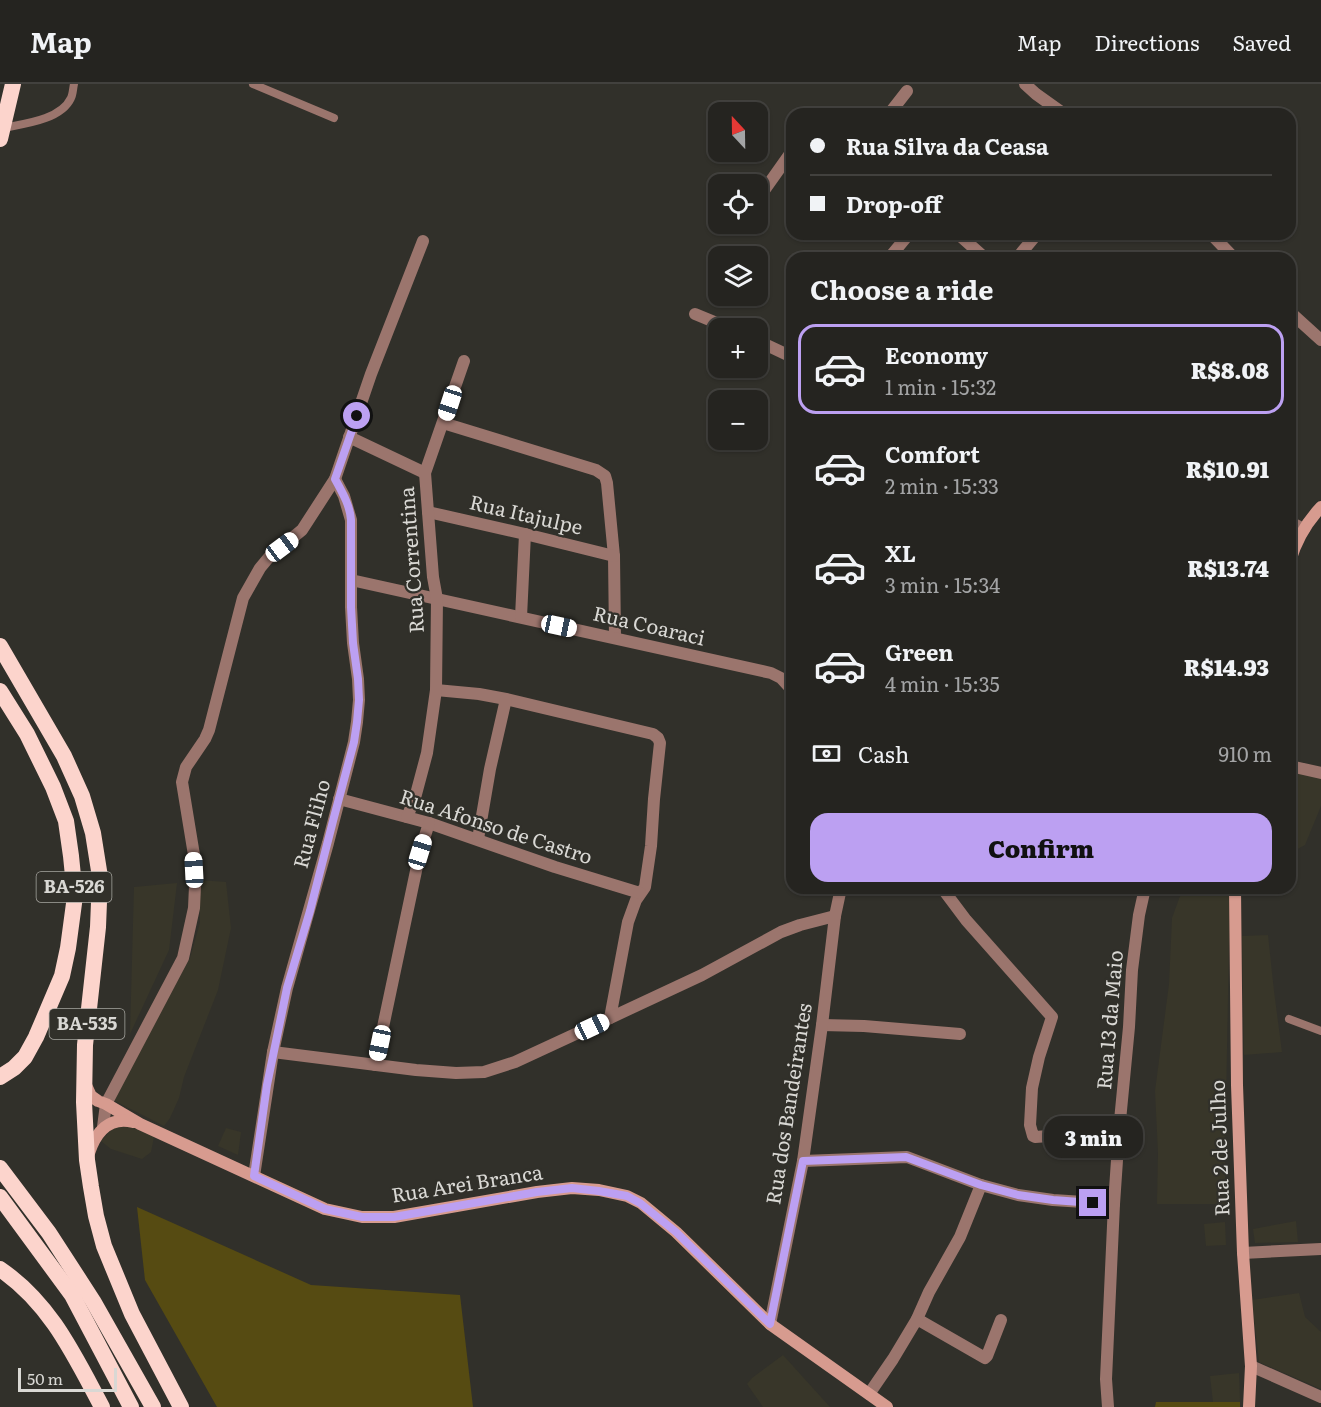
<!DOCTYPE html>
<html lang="en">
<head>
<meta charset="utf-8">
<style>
  body { margin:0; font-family:Literata,serif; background:#2d2c29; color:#f1f3f6; height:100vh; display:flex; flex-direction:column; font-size:22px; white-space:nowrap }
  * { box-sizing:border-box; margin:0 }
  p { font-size:20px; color:#a3a4a5 }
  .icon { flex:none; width:33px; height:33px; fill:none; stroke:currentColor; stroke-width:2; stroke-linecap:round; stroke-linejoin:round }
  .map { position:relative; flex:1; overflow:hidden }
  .sheet { position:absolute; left:786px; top:168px; width:510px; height:642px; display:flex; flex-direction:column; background:#252420; border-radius:18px; box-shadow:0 2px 4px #0004,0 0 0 2px #42413e }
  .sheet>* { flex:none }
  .banner { position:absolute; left:786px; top:24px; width:510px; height:132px; border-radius:18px; box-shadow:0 2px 4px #0004,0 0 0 2px #42413e; display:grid; align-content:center; height:132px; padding:0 24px; background:#252420 }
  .needle { width:39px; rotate:338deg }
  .tools { position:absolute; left:708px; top:18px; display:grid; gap:12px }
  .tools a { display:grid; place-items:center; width:60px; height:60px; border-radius:12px; background:#252420; box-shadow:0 2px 4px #0004,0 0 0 2px #42413e; font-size:30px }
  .scale { position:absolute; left:18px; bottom:15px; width:99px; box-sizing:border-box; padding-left:6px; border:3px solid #d9d8d4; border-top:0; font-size:16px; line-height:21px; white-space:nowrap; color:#d9d8d4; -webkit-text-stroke:4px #31302a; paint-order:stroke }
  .end { position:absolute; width:27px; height:27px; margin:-14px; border:8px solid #bca0f2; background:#111; box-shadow:0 0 0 3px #111 }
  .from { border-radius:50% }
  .bubble { position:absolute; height:42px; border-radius:18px; background:#252420; box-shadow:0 2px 4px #0004,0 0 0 2px #42413e; font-size:20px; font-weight:800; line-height:42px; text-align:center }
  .car { position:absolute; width:18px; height:36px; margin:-18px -9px; border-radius:8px; box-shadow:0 0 4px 2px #0007; background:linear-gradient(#fff 24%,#345 0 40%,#fff 0 76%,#345 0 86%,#fff 0) }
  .banner b { display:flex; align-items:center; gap:21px; height:57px; font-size:22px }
  .banner b+b { border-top:2px solid #42413e }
  .banner i { width:15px; height:15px; background:#f1f3f6 }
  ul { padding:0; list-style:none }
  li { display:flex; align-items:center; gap:18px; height:90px; margin:0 12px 9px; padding:0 12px; border:3px solid transparent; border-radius:18px }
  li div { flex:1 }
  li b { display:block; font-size:22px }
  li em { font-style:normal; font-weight:800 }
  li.active { border-color:#bca0f2 }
  li>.icon { width:54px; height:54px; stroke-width:1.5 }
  h2 { padding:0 24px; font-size:27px; line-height:72px }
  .pay { display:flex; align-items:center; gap:15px; height:66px; padding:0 24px; font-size:22px }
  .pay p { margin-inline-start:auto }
  .cta { display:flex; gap:12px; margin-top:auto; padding:12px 24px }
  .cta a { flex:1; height:69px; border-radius:18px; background:#bca0f2; color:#111; font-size:24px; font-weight:800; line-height:69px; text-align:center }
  header { display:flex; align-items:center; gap:36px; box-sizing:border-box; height:84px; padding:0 30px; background:#252420; border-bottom:2px solid #42413e }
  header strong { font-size:28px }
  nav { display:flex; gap:33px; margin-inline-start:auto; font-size:21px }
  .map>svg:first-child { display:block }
</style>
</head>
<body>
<header>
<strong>Map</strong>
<nav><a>Map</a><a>Directions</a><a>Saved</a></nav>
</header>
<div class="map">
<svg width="1321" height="1323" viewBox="0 0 1321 1323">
  <rect width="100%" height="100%" fill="#31302a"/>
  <g fill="#383629">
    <polygon points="1290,687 1321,694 1321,722 1305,761 1290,769"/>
    <polygon points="199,796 226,798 231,844 218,906 184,993 179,1014 170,1034 164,1042 113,1016 190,874 200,839"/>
    <polygon points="177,799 169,866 130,950 134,803"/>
    <polygon points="1183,804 1230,804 1225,1071 1226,1120 1157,1120 1158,1069 1155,1007 1169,900 1172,834"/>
    <polygon points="1268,851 1274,907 1282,968 1244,971 1242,852"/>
    <polygon points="122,1042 137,1043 154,1053 151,1068 142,1075 111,1065 101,1057 113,1044"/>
    <polygon points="226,1044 241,1048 238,1071 218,1062"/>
    <polygon points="1296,1137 1298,1158 1255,1159 1253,1145"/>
    <polygon points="1225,1138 1226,1161 1206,1162 1204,1140"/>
    <polygon points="1299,1209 1305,1233 1321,1248 1321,1305 1259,1278 1252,1216"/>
    <polygon points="783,1271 830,1323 763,1323 747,1300 752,1294"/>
    <polygon points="1239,1289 1240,1318 1213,1318 1210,1292"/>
  </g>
  <g fill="#564b12">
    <polygon points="137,1123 311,1201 460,1211 473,1323 217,1323 145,1196"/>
    <polygon points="1156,1318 1240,1318 1240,1323 1155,1323"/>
  </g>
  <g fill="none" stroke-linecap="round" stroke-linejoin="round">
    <g stroke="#9b756d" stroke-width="8">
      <polyline points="253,0 334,34"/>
      <path d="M3 44C23 40 61 36 71 14 73 10 73 4 74 0"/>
      <polyline points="1289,935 1321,947"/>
    </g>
    <g stroke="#9b756d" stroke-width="12">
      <polyline points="819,30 821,30"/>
      <polyline points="889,30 907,7"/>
      <polyline points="758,115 792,67"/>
      <polyline points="739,143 741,140"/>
      <polyline points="958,150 985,174"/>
      <polyline points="889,174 909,150"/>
      <polyline points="1017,174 1037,150"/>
      <polyline points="695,230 729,244"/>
      <polyline points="758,257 792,273"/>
      <polyline points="443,339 596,386 605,392 607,399 614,472 615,554"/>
      <polyline points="349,353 425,389"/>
      <polyline points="428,428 525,450 614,472"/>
      <polyline points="1290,438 1304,445"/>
      <polyline points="351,496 771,589 781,594 792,606"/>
      <polyline points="521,533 525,450"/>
      <polyline points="436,606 479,610 506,615 653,650 658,654 660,659 654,715 651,762 646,796 645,803 636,816 628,838 610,934"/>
      <polyline points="1290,682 1321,689"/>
      <polyline points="339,715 429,739 555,783 640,809"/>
      <polyline points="407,733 415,714 427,669 436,606 437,515 433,493 425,389 464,277"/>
      <polyline points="478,755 490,685 506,615"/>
      <polyline points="942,804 966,836 1052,933 1039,973 1032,1004 1030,1041 1033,1052 1035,1053 1119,1047"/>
      <polyline points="822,941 864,942 960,950"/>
      <polyline points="273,968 416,986 456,989 484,988 515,978 610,934 702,891 781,848 800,841 835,832"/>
      <polyline points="375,981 420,768 429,739"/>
      <polyline points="103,1043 106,1020 183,874 194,824 195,802 194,771 182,698 186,683 205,655 209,646 243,514 260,484 270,472 302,446 335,395 371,290 423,157"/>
      <polyline points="803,1077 907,1073 981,1101 1018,1111 1053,1116 1114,1120"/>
      <polyline points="254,1092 273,968 287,904 328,759 354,658 357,638 359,616 358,595 353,559 351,523 351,436 344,412 335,395"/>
      <polyline points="1243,1169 1321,1165"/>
      <polyline points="917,1235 985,1274 987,1272 1001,1236"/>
      <polyline points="770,1240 803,1077 822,941 835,832 841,804"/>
      <polyline points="1251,1282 1321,1313"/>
      <polyline points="869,1310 893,1275 917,1235 929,1208 960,1153 981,1101"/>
      <polyline points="1108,1323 1106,1295 1114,1120 1119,1047 1129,943 1132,886 1139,831 1145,804"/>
    </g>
    <g stroke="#9b756d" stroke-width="12">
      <polyline points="1025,0 1036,10 1064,30"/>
      <polyline points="1211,150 1234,174"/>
      <polyline points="1290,228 1321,256"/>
    </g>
    <g stroke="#d79b8f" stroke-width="12">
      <path d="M1290 477C1296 457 1307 438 1321 423"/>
      <polyline points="1235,804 1237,1001 1243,1169 1251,1282 1249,1323"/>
      <polyline points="85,999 91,1012 98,1017 106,1020 140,1040 325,1125 362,1133 394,1133 537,1108 572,1104 599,1106 627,1112 641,1119 676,1148 770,1240 887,1323"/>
      <path d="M89 1069C96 1048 109 1032 133 1038"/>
    </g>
    <g stroke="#fcd4cc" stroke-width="16">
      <polyline points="0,55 13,0"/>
      <polyline points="0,562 64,672 82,712 93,749 100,793 98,843 85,961 84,1018 87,1076 91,1103 96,1132 104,1162 132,1230 181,1323"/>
      <polyline points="0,607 27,650 53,703 66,737 71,772 75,812 68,864 62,892 36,953 25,973 14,984 0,993"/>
      <polyline points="0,1084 49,1149 93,1217 153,1323"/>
      <polyline points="0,1113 72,1211 131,1323"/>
      <path d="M0 1185C51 1220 74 1271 102 1323"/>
    </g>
  </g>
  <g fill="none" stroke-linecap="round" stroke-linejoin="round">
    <path stroke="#bca0f2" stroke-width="8" d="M357 332 335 395C342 408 350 421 351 436V523L353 559 358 595 359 616 357 638 354 658 333 737 310 827 287 904 267 1001 254 1092 325 1125 362 1133H394L537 1108 572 1104 599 1107 627 1112 640 1119 676 1148 770 1240 803 1077 906 1073 981 1101 1018 1111 1053 1116 1093 1119"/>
  </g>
  <g text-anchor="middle" stroke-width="4.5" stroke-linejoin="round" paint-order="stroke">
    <g fill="#31302a" stroke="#a7a6a1" stroke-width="1.5">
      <rect x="36.5" y="788" width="75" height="30" rx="4.5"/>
      <rect x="49.5" y="925" width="75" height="30" rx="4.5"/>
    </g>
    <g font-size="18" font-weight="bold" fill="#d9d8d4">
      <text x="74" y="809">BA-526</text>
      <text x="87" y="946">BA-535</text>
    </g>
    <g font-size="20" fill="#d9d8d4" stroke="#31302a">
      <text transform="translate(526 431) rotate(13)" y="7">Rua Itajulpe</text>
      <text transform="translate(412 476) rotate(-94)" y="7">Rua Correntina</text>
      <text transform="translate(649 542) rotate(13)" y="7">Rua Coaraci</text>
      <text transform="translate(312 740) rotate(-75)" y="7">Rua Fliho</text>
      <text transform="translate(496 743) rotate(18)" y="7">Rua Afonso de Castro</text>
      <text transform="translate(1110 936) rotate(-85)" y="7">Rua 13 da Maio</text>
      <text transform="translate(789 1020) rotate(-81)" y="7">Rua dos Bandeirantes</text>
      <text transform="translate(1220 1064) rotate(-92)" y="7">Rua 2 de Julho</text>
      <text transform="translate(467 1100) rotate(-9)" y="7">Rua Arei Branca</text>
    </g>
  </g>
</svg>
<div class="tools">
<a><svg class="needle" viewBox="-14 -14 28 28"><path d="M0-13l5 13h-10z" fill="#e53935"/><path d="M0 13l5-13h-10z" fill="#a3a4a5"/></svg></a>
<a><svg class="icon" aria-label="locate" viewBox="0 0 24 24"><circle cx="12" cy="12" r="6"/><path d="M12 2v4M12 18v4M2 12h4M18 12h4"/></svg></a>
<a><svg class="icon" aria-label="layers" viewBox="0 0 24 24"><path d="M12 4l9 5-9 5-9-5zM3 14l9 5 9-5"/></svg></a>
<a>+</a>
<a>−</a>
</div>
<div class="scale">50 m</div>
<i class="end from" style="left:357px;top:332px"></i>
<i class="end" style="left:1093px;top:1119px"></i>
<div class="bubble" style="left:1044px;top:1032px;width:99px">3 min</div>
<i class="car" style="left:450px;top:319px;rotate:198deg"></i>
<i class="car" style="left:282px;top:463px;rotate:53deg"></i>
<i class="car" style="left:559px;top:542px;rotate:102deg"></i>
<i class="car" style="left:420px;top:768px;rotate:17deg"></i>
<i class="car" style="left:194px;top:786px;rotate:357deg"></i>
<i class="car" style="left:592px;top:943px;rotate:65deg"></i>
<i class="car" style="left:380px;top:959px;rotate:192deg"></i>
<div class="banner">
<b><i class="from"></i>Rua Silva da Ceasa</b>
<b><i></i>Drop-off</b>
</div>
<section class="sheet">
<h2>Choose a ride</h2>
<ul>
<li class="active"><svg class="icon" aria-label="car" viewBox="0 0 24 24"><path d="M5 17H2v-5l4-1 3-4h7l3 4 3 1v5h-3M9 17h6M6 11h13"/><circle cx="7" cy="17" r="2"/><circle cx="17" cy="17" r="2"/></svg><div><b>Economy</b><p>1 min · 15:32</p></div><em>R$8.08</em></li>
<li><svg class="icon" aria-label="car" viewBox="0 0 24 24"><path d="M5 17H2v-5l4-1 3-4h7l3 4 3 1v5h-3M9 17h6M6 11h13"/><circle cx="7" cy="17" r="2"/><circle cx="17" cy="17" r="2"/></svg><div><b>Comfort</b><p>2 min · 15:33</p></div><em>R$10.91</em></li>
<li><svg class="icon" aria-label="car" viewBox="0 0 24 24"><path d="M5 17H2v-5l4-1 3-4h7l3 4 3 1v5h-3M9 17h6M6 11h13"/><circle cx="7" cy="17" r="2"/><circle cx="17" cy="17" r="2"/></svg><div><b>XL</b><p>3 min · 15:34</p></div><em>R$13.74</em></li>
<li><svg class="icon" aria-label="car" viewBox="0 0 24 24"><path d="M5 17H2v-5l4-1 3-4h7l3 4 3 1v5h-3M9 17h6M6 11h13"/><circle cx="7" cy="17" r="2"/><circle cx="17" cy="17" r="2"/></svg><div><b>Green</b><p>4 min · 15:35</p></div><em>R$14.93</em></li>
</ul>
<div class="pay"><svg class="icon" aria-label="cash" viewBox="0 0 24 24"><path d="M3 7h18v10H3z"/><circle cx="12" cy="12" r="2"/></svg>Cash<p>910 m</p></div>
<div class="cta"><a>Confirm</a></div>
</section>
</div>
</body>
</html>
